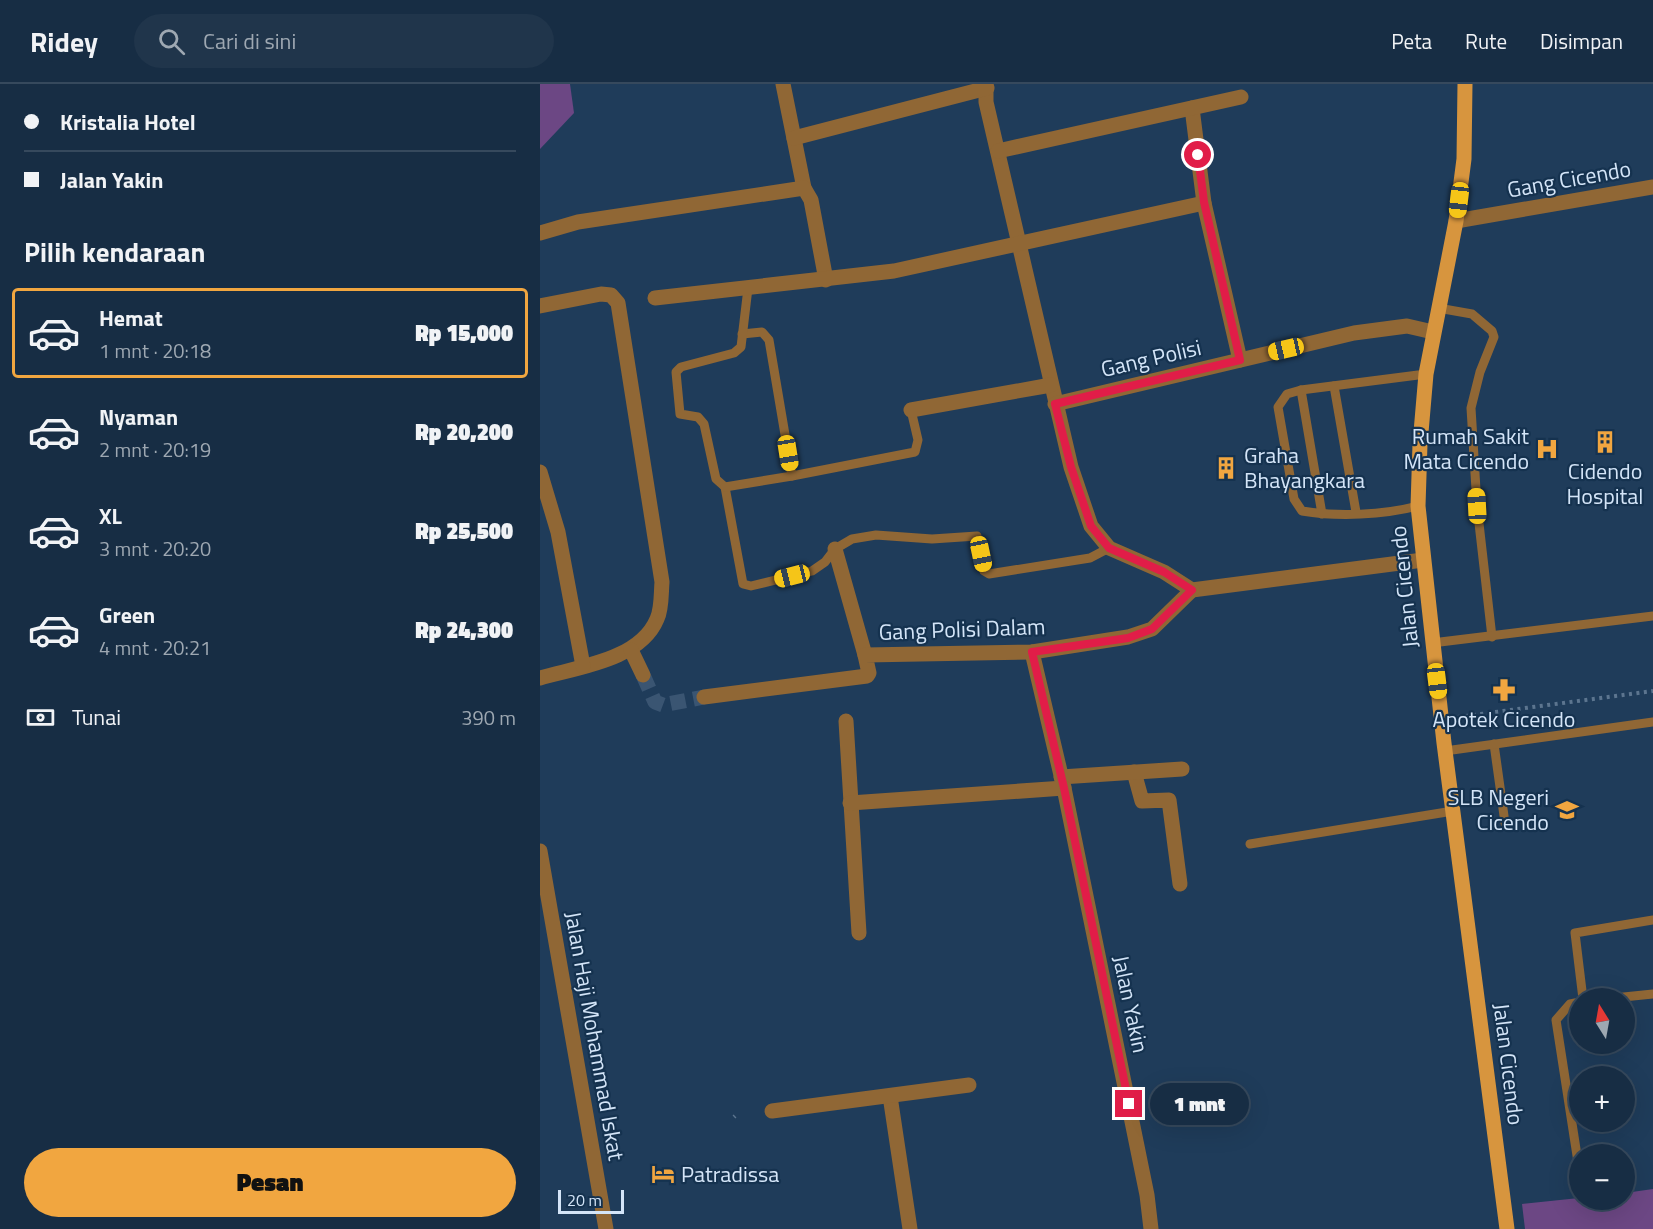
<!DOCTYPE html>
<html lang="id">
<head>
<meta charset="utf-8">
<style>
  body { margin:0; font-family:"Titillium Web",sans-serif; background:#20354b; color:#f1f3f6; height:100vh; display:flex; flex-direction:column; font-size:22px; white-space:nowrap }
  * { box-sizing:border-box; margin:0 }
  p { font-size:20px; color:#9ea8b2 }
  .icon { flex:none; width:33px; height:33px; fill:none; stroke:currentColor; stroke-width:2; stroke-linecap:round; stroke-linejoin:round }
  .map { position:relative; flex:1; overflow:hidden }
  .sheet { display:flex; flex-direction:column; background:#172d44; width:540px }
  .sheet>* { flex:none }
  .guide { display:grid; align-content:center; height:132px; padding:0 24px; background:#172d44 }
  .needle { width:39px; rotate:349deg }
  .fabs { position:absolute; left:1029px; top:904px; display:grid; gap:12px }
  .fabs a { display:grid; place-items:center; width:66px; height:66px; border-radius:50%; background:#172d44; box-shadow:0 6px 24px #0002,0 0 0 2px #36495d; font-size:30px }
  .scale { position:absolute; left:18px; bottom:15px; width:66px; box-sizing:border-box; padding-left:6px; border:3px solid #d4e5f8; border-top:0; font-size:16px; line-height:21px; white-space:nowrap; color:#d4e5f8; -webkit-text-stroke:4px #15324f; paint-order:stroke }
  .end { position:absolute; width:27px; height:27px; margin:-14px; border:8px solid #e11d48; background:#fff; box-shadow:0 0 0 3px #fff }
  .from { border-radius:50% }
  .bubble { position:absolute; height:42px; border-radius:21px; background:#172d44; box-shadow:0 6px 24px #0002,0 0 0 2px #36495d; font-size:20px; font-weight:800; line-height:42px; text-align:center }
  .car { position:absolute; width:18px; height:36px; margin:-18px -9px; border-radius:8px; box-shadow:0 0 4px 2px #0007; background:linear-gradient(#f5c518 24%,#345 0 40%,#f5c518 0 76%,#345 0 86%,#f5c518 0) }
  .guide b { display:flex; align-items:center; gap:21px; height:57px; font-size:22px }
  .guide b+b { border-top:2px solid #36495d }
  .guide i { width:15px; height:15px; background:#f1f3f6 }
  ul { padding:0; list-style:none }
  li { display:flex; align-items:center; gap:18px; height:90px; margin:0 12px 9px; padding:0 12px; border:3px solid transparent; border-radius:6px }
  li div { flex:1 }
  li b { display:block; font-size:22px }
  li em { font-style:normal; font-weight:800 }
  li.active { border-color:#f1a640 }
  li>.icon { width:54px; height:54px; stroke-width:1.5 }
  h2 { padding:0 24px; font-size:27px; line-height:72px }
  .pay { display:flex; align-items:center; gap:15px; height:66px; padding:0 24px; font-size:22px }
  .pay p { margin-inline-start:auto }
  .action { display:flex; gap:12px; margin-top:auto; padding:12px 24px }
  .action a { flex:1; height:69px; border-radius:36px; background:#f1a640; color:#111; font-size:24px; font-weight:800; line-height:69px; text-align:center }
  header { display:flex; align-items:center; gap:36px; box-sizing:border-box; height:84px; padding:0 30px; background:#172d44; border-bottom:2px solid #36495d }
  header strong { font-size:28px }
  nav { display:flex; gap:33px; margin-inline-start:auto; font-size:21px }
  .search { width:420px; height:54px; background:#20354b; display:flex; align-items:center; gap:15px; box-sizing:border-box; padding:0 21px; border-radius:33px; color:#9ea8b2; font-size:22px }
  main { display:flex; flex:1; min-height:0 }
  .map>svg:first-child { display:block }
</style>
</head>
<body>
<header>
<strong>Ridey</strong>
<div class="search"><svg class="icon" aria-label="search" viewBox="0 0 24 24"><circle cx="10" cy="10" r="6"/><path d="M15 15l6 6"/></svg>Cari di sini</div>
<nav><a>Peta</a><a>Rute</a><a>Disimpan</a></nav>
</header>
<main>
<section class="sheet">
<div class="guide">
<b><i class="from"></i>Kristalia Hotel</b>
<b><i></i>Jalan Yakin</b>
</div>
<h2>Pilih kendaraan</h2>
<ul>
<li class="active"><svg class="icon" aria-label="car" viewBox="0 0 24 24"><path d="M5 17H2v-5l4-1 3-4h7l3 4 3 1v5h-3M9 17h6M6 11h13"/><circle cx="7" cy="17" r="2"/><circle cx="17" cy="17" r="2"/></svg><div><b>Hemat</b><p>1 mnt · 20:18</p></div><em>Rp 15,000</em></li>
<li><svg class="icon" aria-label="car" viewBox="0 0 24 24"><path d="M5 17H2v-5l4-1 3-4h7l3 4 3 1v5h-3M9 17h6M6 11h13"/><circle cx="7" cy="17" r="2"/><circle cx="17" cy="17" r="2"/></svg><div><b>Nyaman</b><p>2 mnt · 20:19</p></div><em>Rp 20,200</em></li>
<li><svg class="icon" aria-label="car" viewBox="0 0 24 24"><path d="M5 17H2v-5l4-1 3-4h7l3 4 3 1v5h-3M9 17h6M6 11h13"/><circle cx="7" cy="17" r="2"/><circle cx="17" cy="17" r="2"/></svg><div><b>XL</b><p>3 mnt · 20:20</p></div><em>Rp 25,500</em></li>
<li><svg class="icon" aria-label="car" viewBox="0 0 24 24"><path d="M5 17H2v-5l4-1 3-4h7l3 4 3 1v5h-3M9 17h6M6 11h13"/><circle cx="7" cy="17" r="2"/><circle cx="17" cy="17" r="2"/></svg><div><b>Green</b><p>4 mnt · 20:21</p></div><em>Rp 24,300</em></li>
</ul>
<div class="pay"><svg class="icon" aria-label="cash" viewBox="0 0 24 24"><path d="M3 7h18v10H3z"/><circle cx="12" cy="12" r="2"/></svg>Tunai<p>390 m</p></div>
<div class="action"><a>Pesan</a></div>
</section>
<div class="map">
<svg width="1113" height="1145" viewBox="0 0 1113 1145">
  <rect width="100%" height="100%" fill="#1f3c5a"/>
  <g fill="#6c4784">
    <polygon points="0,0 30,0 34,29 0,65"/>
    <polygon points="1113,1105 1113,1145 985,1145 982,1120 1039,1114 1040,1116 1084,1116 1085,1109"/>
  </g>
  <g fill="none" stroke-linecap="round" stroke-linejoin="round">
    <polyline stroke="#3a5572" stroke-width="15" stroke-dasharray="15 8" stroke-linecap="butt" points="103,591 115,618 123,621 164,613"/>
    <g stroke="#5c758f" stroke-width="4" stroke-dasharray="3 4.5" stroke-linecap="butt">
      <polyline points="918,633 1113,607"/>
      <polyline points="194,1033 195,1032"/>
      <polyline points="66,1050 79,1048"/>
    </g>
    <g stroke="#906735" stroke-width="9">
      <polyline points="898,224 932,230 952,247 954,253 940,288 931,324 937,422 952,553"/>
      <polyline points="202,250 222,248 229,256 252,392 375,368 378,356 371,326"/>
      <polyline points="794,302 816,428"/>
      <polyline points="761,306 782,430"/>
      <polyline points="185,403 203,500 211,502 272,487 285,478 295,465 312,455 336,451 392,455 437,452 444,487 449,490 550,474 569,464"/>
      <polyline points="185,403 176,395 164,340 158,333 140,330 136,288 141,283 194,269 201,263 208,204"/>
      <polyline points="185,403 252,392"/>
      <path d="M878 422C843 431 798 433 762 427L754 415 738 323 747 310 761 306 886 290"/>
      <polyline points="892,559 1113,532"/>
      <polyline points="954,660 965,739"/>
      <polyline points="905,667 1113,638"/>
      <polyline points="710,760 913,727"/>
      <polyline points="1043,915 1035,849 1113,836"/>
      <polyline points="1064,915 1113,910"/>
      <polyline points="1040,918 1030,920 1016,936 1040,1091"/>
    </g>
    <g stroke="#906735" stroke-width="15">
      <polyline points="243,0 264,104"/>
      <polyline points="446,0 446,18 531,383 551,442 569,464 624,488 652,506 883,476"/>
      <polyline points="652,24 664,119 700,276"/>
      <polyline points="254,54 447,4"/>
      <polyline points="458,67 701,13"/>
      <polyline points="916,137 1113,103"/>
      <polyline points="0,149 38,138 264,104 271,116 286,196"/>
      <polyline points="115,214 354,187 664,119"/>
      <path d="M0 222 61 210 71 211 78 219 122 498C121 509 122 525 117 535 100 576 38 583 0 594"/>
      <polyline points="515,320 814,249 867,242 893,248"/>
      <polyline points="371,326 511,301"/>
      <polyline points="0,388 18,448 43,582"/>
      <polyline points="295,465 325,571"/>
      <polyline points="91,566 103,591"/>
      <polyline points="492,568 524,704 607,1111 611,1145"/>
      <polyline points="164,613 327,592 329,589 325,571 492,568 588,553 612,545 652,506"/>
      <polyline points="306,637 319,849"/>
      <polyline points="594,688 602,717 629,716 640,800"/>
      <polyline points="521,693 642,685"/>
      <polyline points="310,719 524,704"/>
      <polyline points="0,767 66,1145"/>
      <polyline points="350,1012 370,1145"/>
      <polyline points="232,1027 429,1001"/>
    </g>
    <polyline stroke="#d7953e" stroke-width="15" points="925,0 924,75 916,137 886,290 880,360 878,422 904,659 967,1145"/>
  </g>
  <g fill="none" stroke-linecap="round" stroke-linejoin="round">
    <polyline stroke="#e11d48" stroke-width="8" points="589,1020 524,704 492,568 588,554 612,545 652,506 624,488 569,464 551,442 531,383 515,320 700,276 664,118 658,71"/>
  </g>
  <defs>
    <g id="building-bare" transform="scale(1.8)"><path d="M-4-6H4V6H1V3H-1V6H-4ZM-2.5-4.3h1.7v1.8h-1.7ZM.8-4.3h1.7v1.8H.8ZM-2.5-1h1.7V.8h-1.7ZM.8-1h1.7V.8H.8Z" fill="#f1a640" stroke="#15324f" stroke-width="2.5" paint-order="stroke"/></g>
    <g id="hospital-bare" transform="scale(1.8)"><path d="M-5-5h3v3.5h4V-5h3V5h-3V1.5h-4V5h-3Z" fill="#f1a640" stroke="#15324f" stroke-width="2.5" paint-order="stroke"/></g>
    <g id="pharmacy-bare" transform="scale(1.8)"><path d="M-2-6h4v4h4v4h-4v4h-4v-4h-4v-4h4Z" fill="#f1a640" stroke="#15324f" stroke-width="2.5" paint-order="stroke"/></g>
    <g id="school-bare" transform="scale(1.8)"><path d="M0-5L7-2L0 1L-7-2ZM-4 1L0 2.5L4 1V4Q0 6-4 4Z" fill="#f1a640" stroke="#15324f" stroke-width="2.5" paint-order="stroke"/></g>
    <g id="hotel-bare" transform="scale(1.8)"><path d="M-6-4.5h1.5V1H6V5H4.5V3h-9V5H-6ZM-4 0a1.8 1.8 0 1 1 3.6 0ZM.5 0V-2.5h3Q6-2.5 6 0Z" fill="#f1a640" stroke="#15324f" stroke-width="2.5" paint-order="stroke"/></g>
  </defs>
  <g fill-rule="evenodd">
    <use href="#building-bare" x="1065" y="358"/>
    <use href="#hospital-bare" x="1007" y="365"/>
    <use href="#building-bare" x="686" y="384"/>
    <use href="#pharmacy-bare" x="964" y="606"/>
    <use href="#school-bare" x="1027" y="726"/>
    <use href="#hotel-bare" x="123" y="1090"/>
  </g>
  <g text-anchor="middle" stroke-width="4.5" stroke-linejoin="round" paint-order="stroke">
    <g font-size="22" fill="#d4e5f8" stroke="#15324f">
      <text transform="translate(1029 95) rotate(-10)" y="8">Gang Cicendo</text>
      <text transform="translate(611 274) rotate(-13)" y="8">Gang Polisi</text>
      <text transform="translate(864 503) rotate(-96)" y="8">Jalan Cicendo</text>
      <text transform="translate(422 545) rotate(-2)" y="8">Gang Polisi Dalam</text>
      <text transform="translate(591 920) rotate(78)" y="8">Jalan Yakin</text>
      <text transform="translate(55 952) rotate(80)" y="8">Jalan Haji Mohammad Iskat</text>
      <text transform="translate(969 980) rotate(83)" y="8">Jalan Cicendo</text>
    </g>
    <g font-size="22" fill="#d4e5f8" stroke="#15324f" text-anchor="end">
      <text x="989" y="360">Rumah Sakit<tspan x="989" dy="25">Mata Cicendo</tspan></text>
      <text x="704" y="379" text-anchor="start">Graha<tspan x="704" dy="25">Bhayangkara</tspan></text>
      <text x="1065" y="395" text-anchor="middle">Cidendo<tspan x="1065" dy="25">Hospital</tspan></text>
      <text x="964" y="643" text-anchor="middle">Apotek Cicendo</text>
      <text x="1009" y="721">SLB Negeri<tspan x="1009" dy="25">Cicendo</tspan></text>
      <text x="141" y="1098" text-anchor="start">Patradissa</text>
    </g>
  </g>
</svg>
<div class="fabs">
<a><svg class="needle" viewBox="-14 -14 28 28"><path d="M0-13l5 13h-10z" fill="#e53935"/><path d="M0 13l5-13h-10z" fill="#9ea8b2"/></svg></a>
<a>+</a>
<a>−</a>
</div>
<div class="scale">20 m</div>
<i class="end from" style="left:658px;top:71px"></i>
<i class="end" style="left:589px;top:1020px"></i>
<div class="bubble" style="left:610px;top:999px;width:99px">1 mnt</div>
<i class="car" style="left:919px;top:116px;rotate:187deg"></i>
<i class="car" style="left:746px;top:265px;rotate:257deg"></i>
<i class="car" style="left:248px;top:369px;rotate:171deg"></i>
<i class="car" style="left:937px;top:422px;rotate:357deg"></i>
<i class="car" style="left:441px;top:470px;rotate:168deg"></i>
<i class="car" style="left:252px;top:492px;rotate:256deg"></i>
<i class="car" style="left:897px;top:597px;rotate:173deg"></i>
</div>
</main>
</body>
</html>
